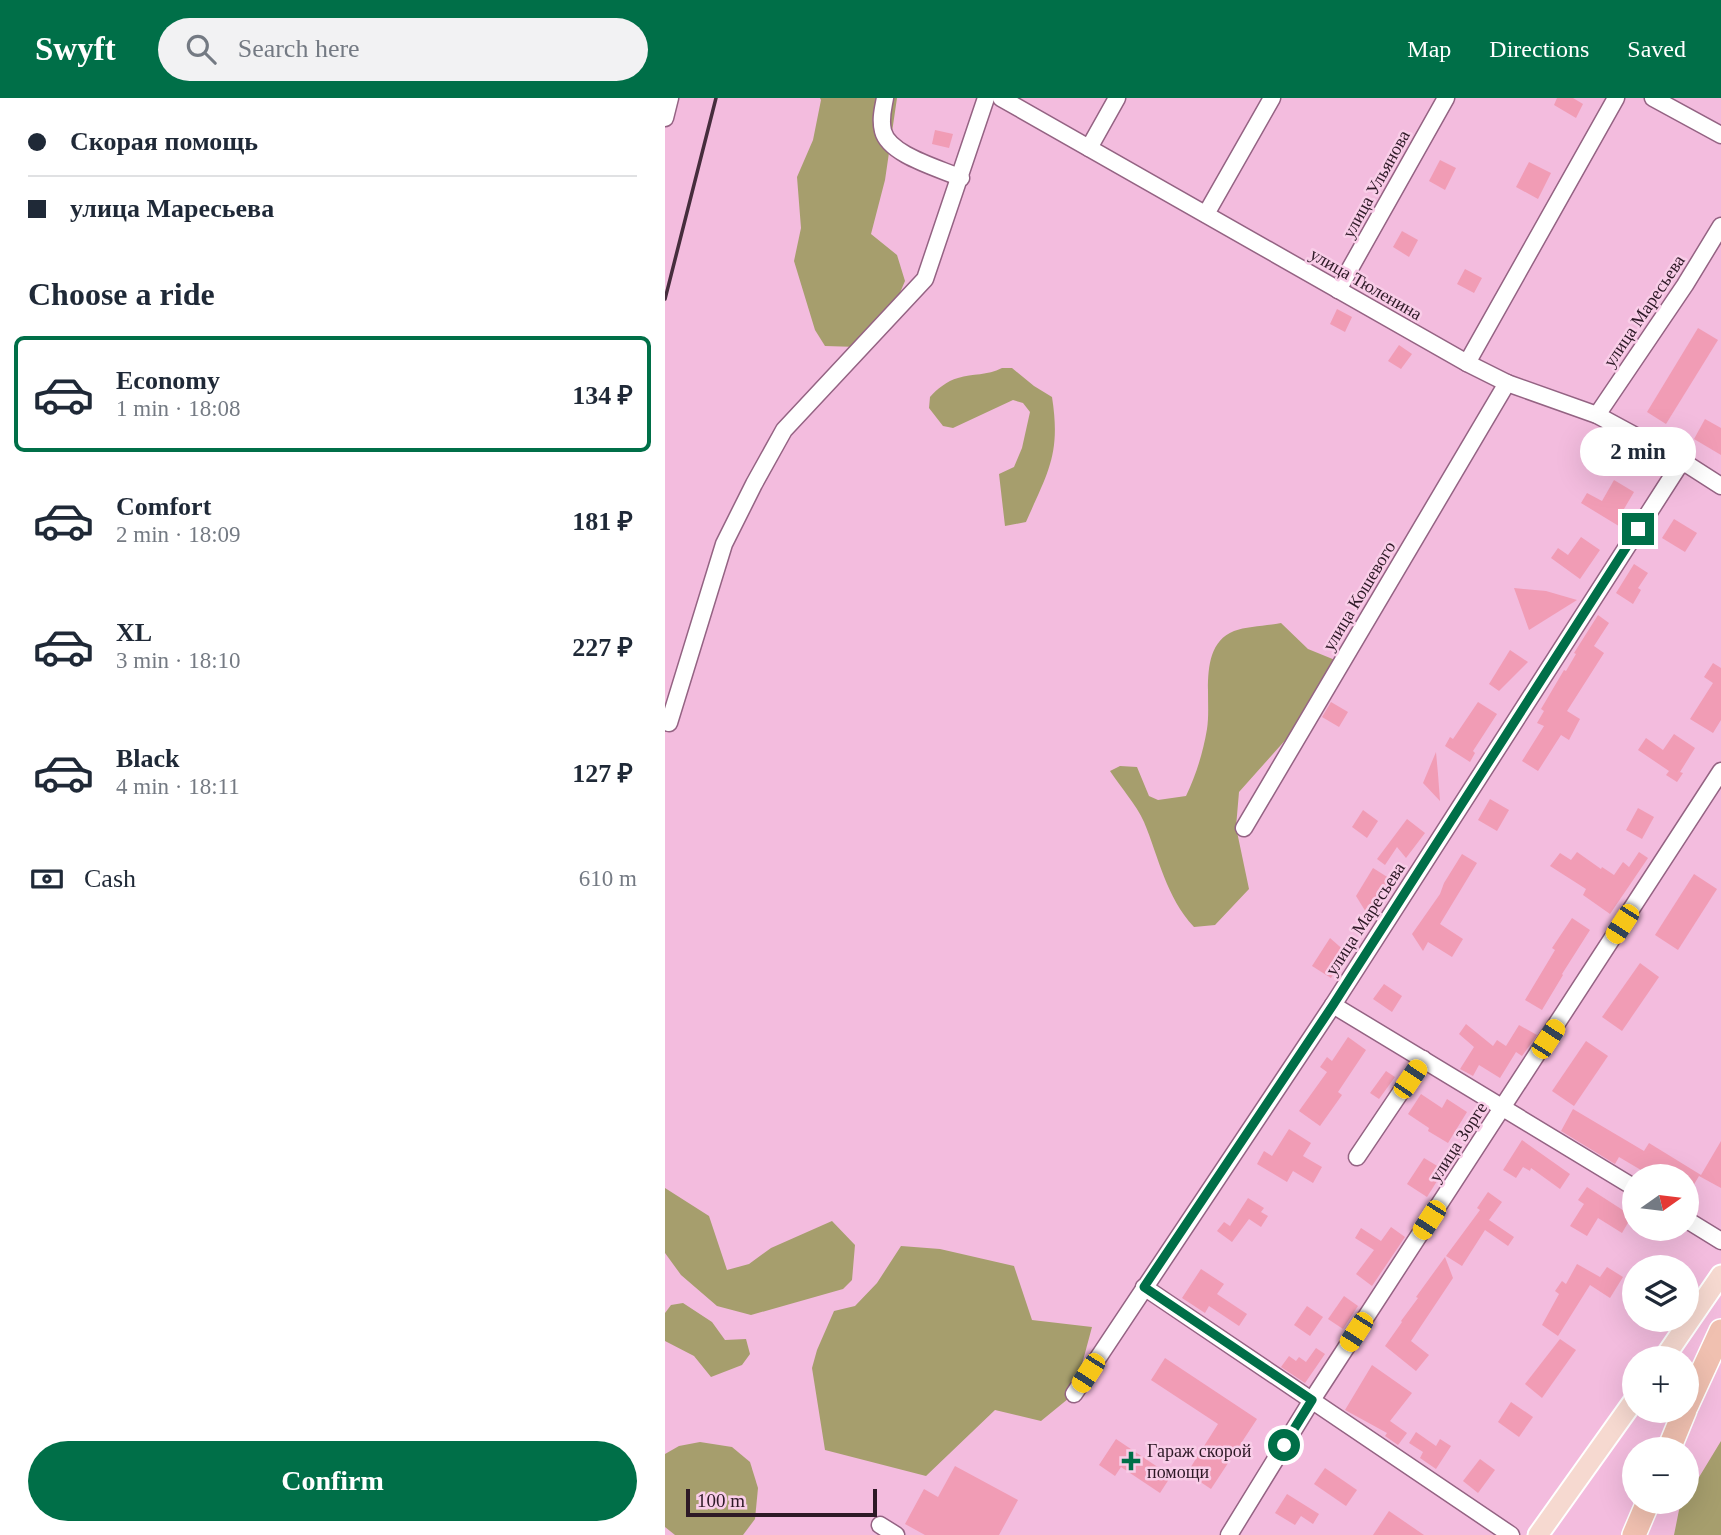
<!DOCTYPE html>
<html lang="en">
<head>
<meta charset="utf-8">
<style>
  body { margin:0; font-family:"Times New Roman",serif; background:#f2f2f3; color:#1f2937; height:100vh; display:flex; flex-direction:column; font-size:26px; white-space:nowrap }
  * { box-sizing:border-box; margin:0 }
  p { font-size:23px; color:#747a83 }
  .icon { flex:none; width:38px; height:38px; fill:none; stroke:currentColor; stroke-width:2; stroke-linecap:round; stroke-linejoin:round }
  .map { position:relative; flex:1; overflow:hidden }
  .details { display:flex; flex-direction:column; background:#fff; width:665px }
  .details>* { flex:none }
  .banner { display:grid; align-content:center; height:154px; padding:0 28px; background:#fff }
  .needle { width:46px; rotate:76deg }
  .buttons { position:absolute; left:957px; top:1066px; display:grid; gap:14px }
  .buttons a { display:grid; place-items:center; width:77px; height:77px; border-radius:50%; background:#fff; box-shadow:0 7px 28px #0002; font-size:35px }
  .scale { position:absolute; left:21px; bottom:18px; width:191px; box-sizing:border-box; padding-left:7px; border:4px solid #2d1926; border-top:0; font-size:19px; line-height:24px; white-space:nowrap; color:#2d1926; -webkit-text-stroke:5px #f9cde8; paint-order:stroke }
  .end { position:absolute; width:32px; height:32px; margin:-16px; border:9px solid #006f48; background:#fff; box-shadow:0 0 0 4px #fff }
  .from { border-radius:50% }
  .bubble { position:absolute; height:49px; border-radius:24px; background:#fff; box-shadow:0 7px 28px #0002; font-size:23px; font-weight:700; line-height:49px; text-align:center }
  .car { position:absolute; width:21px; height:42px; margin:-21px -10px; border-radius:9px; box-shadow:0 0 5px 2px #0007; background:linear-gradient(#f5c518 24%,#345 0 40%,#f5c518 0 76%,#345 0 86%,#f5c518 0) }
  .banner b { display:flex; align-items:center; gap:24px; height:66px; font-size:26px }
  .banner b+b { border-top:2px solid #e0e1e3 }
  .banner i { width:18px; height:18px; background:#1f2937 }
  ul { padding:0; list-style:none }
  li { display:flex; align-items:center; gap:21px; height:116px; margin:0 14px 10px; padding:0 14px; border:4px solid transparent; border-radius:10px }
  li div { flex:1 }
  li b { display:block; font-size:26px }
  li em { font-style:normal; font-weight:700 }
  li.on { border-color:#006f48 }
  li>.icon { width:63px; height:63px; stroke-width:1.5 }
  h2 { padding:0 28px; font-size:32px; line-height:84px }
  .pay { display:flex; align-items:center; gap:18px; height:77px; padding:0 28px; font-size:26px }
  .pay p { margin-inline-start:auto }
  .primary-button { display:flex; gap:14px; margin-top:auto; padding:14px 28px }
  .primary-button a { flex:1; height:80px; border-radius:42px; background:#006f48; color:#fff; font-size:28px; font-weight:700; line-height:80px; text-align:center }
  header { display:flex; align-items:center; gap:42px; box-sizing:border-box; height:98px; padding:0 35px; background:#006f48; color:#fff }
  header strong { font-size:33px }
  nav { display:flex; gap:38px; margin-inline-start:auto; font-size:24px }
  .search { width:490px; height:63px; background:#f2f2f3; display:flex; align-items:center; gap:18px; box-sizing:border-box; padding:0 24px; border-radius:38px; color:#747a83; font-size:26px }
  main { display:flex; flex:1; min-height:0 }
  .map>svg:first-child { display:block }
</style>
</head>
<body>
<header>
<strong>Swyft</strong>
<div class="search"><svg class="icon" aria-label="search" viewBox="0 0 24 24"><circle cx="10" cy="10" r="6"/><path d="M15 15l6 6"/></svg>Search here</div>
<nav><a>Map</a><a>Directions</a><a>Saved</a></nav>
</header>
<main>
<section class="details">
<div class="banner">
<b><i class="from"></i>Скорая помощь</b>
<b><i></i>улица Маресьева</b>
</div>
<h2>Choose a ride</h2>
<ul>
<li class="on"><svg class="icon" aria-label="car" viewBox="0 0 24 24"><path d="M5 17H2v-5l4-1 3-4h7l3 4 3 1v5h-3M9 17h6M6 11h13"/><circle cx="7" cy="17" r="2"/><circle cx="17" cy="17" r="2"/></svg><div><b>Economy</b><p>1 min · 18:08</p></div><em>134 ₽</em></li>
<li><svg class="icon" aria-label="car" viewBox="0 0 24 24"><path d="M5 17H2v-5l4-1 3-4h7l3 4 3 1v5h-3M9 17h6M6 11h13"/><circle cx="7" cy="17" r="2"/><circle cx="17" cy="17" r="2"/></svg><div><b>Comfort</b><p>2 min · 18:09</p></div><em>181 ₽</em></li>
<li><svg class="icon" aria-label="car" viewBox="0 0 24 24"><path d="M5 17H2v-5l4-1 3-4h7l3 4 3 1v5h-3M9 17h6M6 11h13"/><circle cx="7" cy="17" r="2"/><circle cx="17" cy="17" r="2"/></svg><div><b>XL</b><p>3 min · 18:10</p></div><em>227 ₽</em></li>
<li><svg class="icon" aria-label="car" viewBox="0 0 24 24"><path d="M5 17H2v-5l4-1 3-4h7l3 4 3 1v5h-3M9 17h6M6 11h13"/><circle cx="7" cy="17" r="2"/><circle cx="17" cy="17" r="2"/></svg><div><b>Black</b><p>4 min · 18:11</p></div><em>127 ₽</em></li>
</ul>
<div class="pay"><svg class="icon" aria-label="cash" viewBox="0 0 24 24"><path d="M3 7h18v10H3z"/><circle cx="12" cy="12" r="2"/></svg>Cash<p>610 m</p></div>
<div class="primary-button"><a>Confirm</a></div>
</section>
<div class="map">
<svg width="1056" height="1437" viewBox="0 0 1056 1437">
  <rect width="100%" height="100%" fill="#f3bcde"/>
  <g fill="#a69e6d">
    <polygon points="155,0 232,0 220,82 206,136 232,157 240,183 228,211 193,249 160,248 150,232 129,163 136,130 132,79 148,42 156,2"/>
    <path d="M337 270H347L369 288 387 299C396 356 383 374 361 424L340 428 334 376 349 369 357 350 365 314 358 305 348 302 288 330 278 328 264 310 265 299C272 291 282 283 293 280 308 275 322 278 337 270Z"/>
    <path d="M616 525 643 551 670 562 632 629 574 694 571 729 584 791 550 827 529 829C501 799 494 760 479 724 471 706 456 690 445 673L455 668 472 669 484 698 493 702 521 698C531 677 538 655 542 631 547 601 532 548 569 533 582 528 602 528 616 525Z"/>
    <polygon points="0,1090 44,1118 62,1172 84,1166 106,1150 167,1123 190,1147 187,1182 178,1191 86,1217 52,1208 16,1177 0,1155"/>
    <polygon points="236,1148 275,1151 349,1168 367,1222 427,1229 409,1296 376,1323 330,1312 261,1378 160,1352 147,1270 152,1252 169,1213 190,1208 212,1185"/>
    <polygon points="18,1205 47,1224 60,1242 81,1241 85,1256 77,1267 46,1279 29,1258 0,1243 0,1215 6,1207"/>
    <polygon points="1056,1343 1056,1437 1009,1437 1014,1412 1019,1404 1022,1404 1022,1399"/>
    <polygon points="35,1344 67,1349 85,1364 93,1390 90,1421 78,1437 10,1437 0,1429 0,1356 14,1348"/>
  </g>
  <g fill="#f19cb5">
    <polygon points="892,0 908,0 918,6 911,20 889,7"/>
    <polygon points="270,32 288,36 284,50 267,46"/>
    <polygon points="775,62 791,70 780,92 764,83"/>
    <polygon points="864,64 886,75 873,101 851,89"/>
    <polygon points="737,133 753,142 744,159 728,149"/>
    <polygon points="800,171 817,180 809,195 792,186"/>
    <polygon points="672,211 687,219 680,234 665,226"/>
    <polygon points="1033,230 1053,242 1001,326 982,314"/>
    <polygon points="734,247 747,256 736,271 723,263"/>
    <polygon points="1040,321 1056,330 1056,357 1029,341"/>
    <polygon points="949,382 969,394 956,416 963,420 957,430 916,405 922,395 937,403"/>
    <polygon points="1009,421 1032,435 1020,454 997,440"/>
    <polygon points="916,439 935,452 915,481 886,460 893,450 903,457"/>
    <polygon points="969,466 983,475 973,490 976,492 968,506 951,495"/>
    <polygon points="849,490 881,493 912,502 864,532"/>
    <polygon points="933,517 944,525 929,548 939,555 902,613 915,621 904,642 896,637 873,673 857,663 879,628 872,625 879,613 876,611 899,572 901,573 911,556 909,555"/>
    <polygon points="845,552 863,564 834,593 824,586"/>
    <polygon points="1048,565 1056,570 1056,622 1048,635 1025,621 1048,585 1039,579"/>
    <polygon points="666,604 683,614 674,629 657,619"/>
    <polygon points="813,604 832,616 808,653 810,655 805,664 780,648 785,639 788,641"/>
    <polygon points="1009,636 1030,650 1015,674 1018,675 1012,684 1001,677 1004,673 973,652 981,640 998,652"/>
    <polygon points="771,654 773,676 775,703 758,685"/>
    <polygon points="825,701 844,712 832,733 813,722"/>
    <polygon points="973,710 989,719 977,741 961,732"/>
    <polygon points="698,712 713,723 702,740 687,729"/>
    <polygon points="742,721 760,735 741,760 732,749 720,767 712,761"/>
    <polygon points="912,754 936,771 937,769 949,777 958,764 964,769 974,754 983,760 945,816 918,797 921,791 885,768 895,755 906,762"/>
    <polygon points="797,756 812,765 775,826 798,841 787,859 763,844 758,853 747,836 775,796 779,785"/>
    <polygon points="708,770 727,782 704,819 691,798"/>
    <polygon points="1029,776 1052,791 1013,852 990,837"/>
    <polygon points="907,820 925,832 897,876 898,877 877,912 860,902 890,852 887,850"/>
    <polygon points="665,840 682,855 666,880 647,868"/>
    <polygon points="975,865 994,879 957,933 937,919"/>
    <polygon points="719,886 737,898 727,914 708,901"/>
    <polygon points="801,926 828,948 832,942 841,948 854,927 872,937 857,958 851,954 835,980 814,967 808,978 795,971 809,949 794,936"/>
    <polygon points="683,939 701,952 673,994 677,997 655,1028 634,1013 662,974 655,969 662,959 667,963"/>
    <polygon points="921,943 943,958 909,1008 887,993"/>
    <polygon points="721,973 730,979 714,1001 705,995"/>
    <polygon points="756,996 777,1010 782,1001 802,1014 783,1045 763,1033 764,1030 743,1016"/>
    <polygon points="908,1011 979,1053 984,1045 1036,1077 1056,1043 1056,1090 1034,1078 1022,1098 1022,1078 986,1078 954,1059 950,1066 896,1033"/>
    <polygon points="624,1031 646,1045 638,1058 657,1069 648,1085 628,1073 622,1084 592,1066 599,1053 607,1058"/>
    <polygon points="857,1042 905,1076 895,1091 866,1070 865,1073 858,1069 851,1080 838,1072"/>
    <polygon points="759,1060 779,1072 762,1099 742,1086"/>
    <polygon points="922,1089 967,1118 957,1135 933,1120 922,1138 905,1128 919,1106 913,1102"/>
    <polygon points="823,1094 837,1104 824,1122 849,1139 843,1148 820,1132 797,1168 781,1158 815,1112 812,1110"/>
    <polygon points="583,1100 599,1110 596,1114 603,1118 596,1129 584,1121 567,1144 552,1133 559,1124 565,1128"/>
    <polygon points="726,1129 740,1139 707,1188 691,1176 709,1152 690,1140 696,1130 716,1143"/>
    <polygon points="780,1159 788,1180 746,1243 764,1257 751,1273 720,1248 737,1224 736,1223 753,1200 751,1199"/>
    <polygon points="912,1166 935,1179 942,1169 958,1179 945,1200 925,1187 893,1238 877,1227 894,1196 890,1193 897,1183 901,1186"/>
    <polygon points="536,1171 559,1186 552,1196 582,1216 574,1228 544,1208 540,1215 517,1200"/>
    <polygon points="679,1198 693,1208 678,1231 663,1221"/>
    <polygon points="642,1208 658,1219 645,1238 629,1227"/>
    <polygon points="895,1241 911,1252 877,1300 860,1286"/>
    <polygon points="651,1250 660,1256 640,1285 616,1269 624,1258 631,1263 634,1259 641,1264"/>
    <polygon points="500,1260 592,1321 546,1391 522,1375 553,1326 486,1282"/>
    <polygon points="707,1267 747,1295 725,1323 742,1335 733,1347 720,1338 722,1335 680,1312"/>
    <polygon points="846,1304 868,1319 854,1339 833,1324"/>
    <polygon points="751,1334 771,1348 775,1341 786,1348 771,1371 755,1360 758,1354 744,1345"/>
    <polygon points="451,1341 506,1378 495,1395 456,1369 450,1378 434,1367"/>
    <polygon points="815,1361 830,1372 813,1395 798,1383"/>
    <polygon points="290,1368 353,1402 334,1437 260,1437 240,1426 259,1391 273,1399"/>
    <polygon points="660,1370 692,1392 681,1408 649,1386"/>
    <polygon points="622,1396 654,1416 648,1426 636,1418 630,1427 610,1415"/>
    <polygon points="724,1413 759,1437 708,1437"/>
  </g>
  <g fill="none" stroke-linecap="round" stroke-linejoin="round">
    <g stroke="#946383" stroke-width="19">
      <g id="minor">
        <path d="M220 0C218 11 215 21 218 33 224 57 274 70 296 80"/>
        <polyline points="336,0 802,265 842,285 932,317 1017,363 1056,388"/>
        <polyline points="988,0 1056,37"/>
        <polyline points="0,20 5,0"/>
        <polyline points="424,50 452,0"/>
        <polyline points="541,116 607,0"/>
        <polyline points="673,192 781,0"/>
        <polyline points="802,265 951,0"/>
        <polyline points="932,317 1020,187 1056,128"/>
        <polyline points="4,625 59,446 89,386 119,332 260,181 321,0"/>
        <polyline points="579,730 842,285"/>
        <polyline points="668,907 970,1090"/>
        <polyline points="692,1059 758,961"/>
        <polyline points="1022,1122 1056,1143"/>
        <polyline points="479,1189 846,1437"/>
        <polyline points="409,1296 668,907 1017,363"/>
        <polyline points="215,1427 231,1437"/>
        <polyline points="564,1437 647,1302 1056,673"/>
      </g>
    </g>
    <g stroke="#fff" stroke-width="23">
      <g id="major">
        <polyline points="999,1260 1056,1177"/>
        <polyline points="873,1437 970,1301"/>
      </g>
    </g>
    <g stroke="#fff" stroke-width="26">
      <g id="highway">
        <polyline points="1022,1307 1056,1233"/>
        <polyline points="1004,1351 1020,1312"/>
        <polyline points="969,1437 983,1404"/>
      </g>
    </g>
    <use href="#minor" stroke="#fff" stroke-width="16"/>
    <use href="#major" stroke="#f6d9d0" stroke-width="19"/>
    <use href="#highway" stroke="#f0c0b0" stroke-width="23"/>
    <polyline stroke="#462d3d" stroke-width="3.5" points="0,201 51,0"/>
  </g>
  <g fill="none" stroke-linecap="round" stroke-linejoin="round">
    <polyline stroke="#006f48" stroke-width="9" points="619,1347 647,1302 479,1189 668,907 973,431"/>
  </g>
  <path fill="#006f48" stroke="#f9cde8" stroke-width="2.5" d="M462.5 1352.5h7v7h7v7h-7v7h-7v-7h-7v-7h7z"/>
  <g text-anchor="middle" stroke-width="5" stroke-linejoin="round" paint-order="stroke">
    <g font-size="18" fill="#2d1926" stroke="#f9cde8">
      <text transform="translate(711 86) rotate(-61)" y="6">улица Ульянова</text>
      <text transform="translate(701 186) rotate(30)" y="6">улица Тюленина</text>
      <text transform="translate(979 213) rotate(-56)" y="6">улица Маресьева</text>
      <text transform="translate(694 498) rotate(-59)" y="6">улица Кошевого</text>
      <text transform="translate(700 821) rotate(-57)" y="6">улица Маресьева</text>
      <text transform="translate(793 1044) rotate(-57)" y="6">улица Зорге</text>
    </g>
    <g font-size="18" fill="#2d1926" stroke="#f9cde8" text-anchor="start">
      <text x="482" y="1359">Гараж скорой<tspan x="482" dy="21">помощи</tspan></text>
    </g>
  </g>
</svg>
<div class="buttons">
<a><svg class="needle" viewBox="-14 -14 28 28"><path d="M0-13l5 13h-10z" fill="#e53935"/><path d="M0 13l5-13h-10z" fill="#747a83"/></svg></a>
<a><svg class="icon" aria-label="layers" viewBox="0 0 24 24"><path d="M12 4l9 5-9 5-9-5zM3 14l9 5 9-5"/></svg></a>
<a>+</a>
<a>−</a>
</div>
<div class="scale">100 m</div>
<i class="end from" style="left:619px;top:1347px"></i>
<i class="end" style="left:973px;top:431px"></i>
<div class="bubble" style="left:915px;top:329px;width:116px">2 min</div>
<i class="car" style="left:957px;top:826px;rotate:213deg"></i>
<i class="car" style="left:883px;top:941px;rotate:33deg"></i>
<i class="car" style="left:745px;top:981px;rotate:34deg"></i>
<i class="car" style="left:764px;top:1122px;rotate:213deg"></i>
<i class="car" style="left:691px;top:1234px;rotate:213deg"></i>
<i class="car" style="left:423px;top:1275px;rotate:213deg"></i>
</div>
</main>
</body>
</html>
